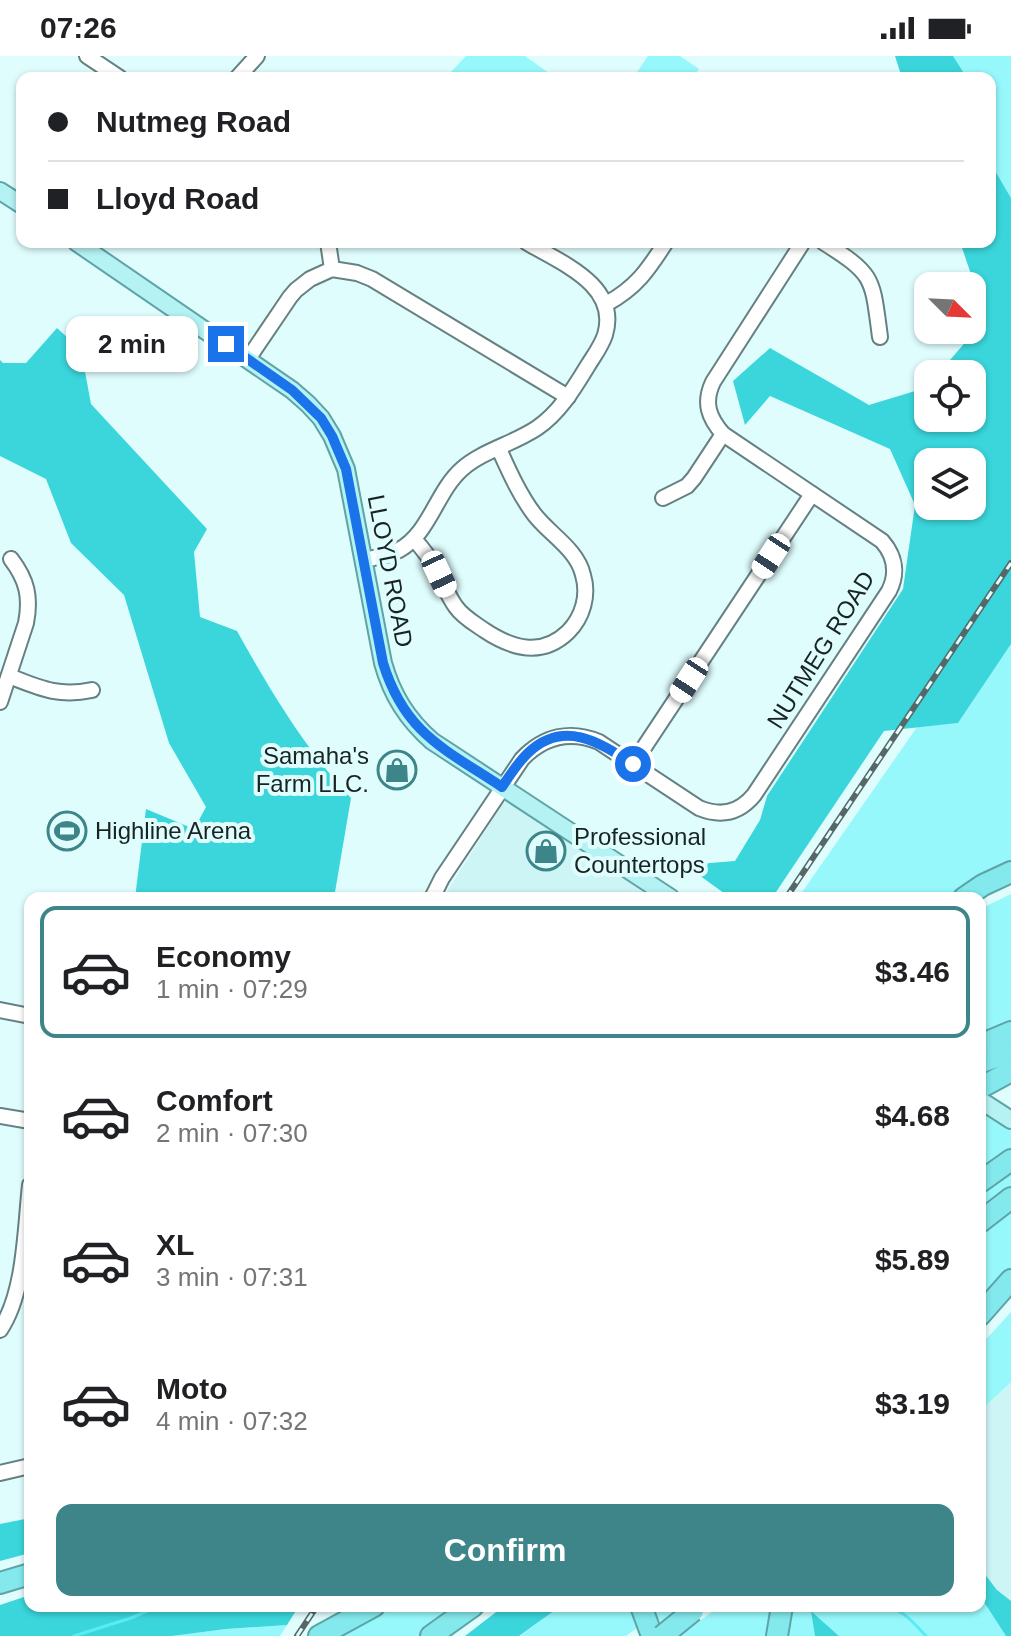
<!DOCTYPE html>
<html lang="en">
<head>
<meta charset="utf-8">
<style>
  body { margin:0; font-family:Arial,sans-serif; background:#f2f2f2; color:#202124; height:100vh; display:flex; flex-direction:column; font-size:30px; white-space:nowrap }
  * { box-sizing:border-box; margin:0 }
  p { font-size:26px; color:#757577 }
  .icon { flex:none; width:44px; height:44px; fill:none; stroke:currentColor; stroke-width:2; stroke-linecap:round; stroke-linejoin:round }
  .map { position:relative; flex:1; overflow:hidden }
  .details { position:absolute; left:24px; top:836px; width:962px; height:720px; display:flex; flex-direction:column; background:#fff; border-radius:16px; box-shadow:0 2px 6px #0004 }
  .details>* { flex:none }
  .guide { position:absolute; left:16px; top:16px; width:980px; height:176px; border-radius:16px; box-shadow:0 2px 6px #0004; display:grid; align-content:center; height:176px; padding:0 32px; background:#fff }
  .needle { width:52px; rotate:114deg }
  .tools { position:absolute; left:914px; top:216px; display:grid; gap:16px }
  .tools a { display:grid; place-items:center; width:72px; height:72px; border-radius:16px; background:#fff; box-shadow:0 2px 6px #0004; font-size:40px }
  .end { position:absolute; width:36px; height:36px; margin:-18px; border:10px solid #1a73e8; background:#fff; box-shadow:0 0 0 4px #fff }
  .from { border-radius:50% }
  .bubble { position:absolute; height:56px; border-radius:16px; background:#fff; box-shadow:0 2px 6px #0004; font-size:26px; font-weight:700; line-height:56px; text-align:center }
  .car { position:absolute; width:24px; height:48px; margin:-24px -12px; border-radius:10px; box-shadow:0 0 6px 2px #0007; background:linear-gradient(#fff 24%,#345 0 40%,#fff 0 76%,#345 0 86%,#fff 0) }
  .guide b { display:flex; align-items:center; gap:28px; height:76px; font-size:30px }
  .guide b+b { border-top:2px solid #e0e0e0 }
  .guide i { width:20px; height:20px; background:#202124 }
  ul { padding:14px 0 0; list-style:none }
  li { display:flex; align-items:center; gap:24px; height:132px; margin:0 16px 12px; padding:0 16px; border:4px solid transparent; border-radius:16px }
  li div { flex:1 }
  li b { display:block; font-size:30px }
  li em { font-style:normal; font-weight:700 }
  li.on { border-color:#3d8588 }
  li>.icon { width:72px; height:72px; stroke-width:1.5 }
  .primary-button { display:flex; gap:16px; margin-top:auto; padding:16px 32px }
  .primary-button a { flex:1; height:92px; border-radius:16px; background:#3d8588; color:#fff; font-size:32px; font-weight:700; line-height:92px; text-align:center }
  .status { display:flex; justify-content:space-between; align-items:center; height:56px; padding:0 40px; background:#fff; direction:ltr }
  .status svg { height:22px; fill:currentColor }
  .map>svg:first-child { display:block }
</style>
</head>
<body>
<div class="status"><b>07:26</b><svg viewBox="0 0 49 12"><path d="M0 12V9h3v3zM5 12V6h3v6zM10 12V3h3v9zM15 12V0h3v12zM26 1h20v11H26zM47 4h2v5h-2z"/></svg></div>
<div class="map">
<svg width="1011" height="1580" viewBox="0 0 1011 1580">
  <rect width="100%" height="100%" fill="#e0fdfe"/>
  <g fill="#cdf5f6">
    <polygon points="507,745 657,842 443,842 501,750"/>
    <polygon points="1011,1326 1011,1545 997,1534 980,1512 980,1355"/>
  </g>
  <g fill="#97f8fb">
    <polygon points="466,0 525,0 556,22 445,22"/>
    <polygon points="648,0 680,0 699,13 693,22 633,22"/>
    <polygon points="953,0 1011,0 1011,142 990,106 990,22 967,22"/>
    <polygon points="1011,588 1011,804 951,837 946,842 798,842 917,671 958,667"/>
    <polygon points="1011,838 1011,973 980,983 980,853"/>
    <polygon points="980,1055 1011,1075 1011,1212 980,1246"/>
    <polygon points="1011,1256 1011,1326 980,1355 980,1290"/>
    <polygon points="980,1540 1006,1580 839,1580 812,1556 815,1580 785,1580 789,1550 980,1550"/>
    <polygon points="392,1550 462,1550 422,1580 343,1580"/>
    <polygon points="561,1550 630,1550 637,1572 626,1580 520,1580"/>
    <polygon points="648,1550 680,1550 661,1566"/>
    <polygon points="720,1550 778,1550 772,1580 679,1580"/>
    <polygon points="287,1569 280,1580 172,1580 226,1573"/>
  </g>
  <g fill="#3ad6db" fill-rule="evenodd">
    <polygon points="895,0 953,0 967,22 902,22"/>
    <path d="M990 106 1011 142V588L958 667 884 675 772 842H727L728 840 685 809 735 805 760 764 767 740 903 533 915 449 890 393 770 340 745 369 733 325 770 292 869 349 925 332 928 329V362H972V318H938L986 262 960 186H990ZM972 406V450H928V406Z"/>
    <path d="M57 272 81 294 91 348 207 473 194 496 200 561 237 575C270 634 305 693 351 742L334 842H135L146 753 194 773 206 751 169 687 124 539 71 487 46 423 0 400V304L3 307H26Z"/>
    <polygon points="30,1462 30,1497 0,1505 0,1468"/>
    <polygon points="980,1512 997,1534 1011,1545 1011,1580 1006,1580 980,1540"/>
    <polygon points="30,1539 30,1550 299,1550 287,1569 226,1573 172,1580 0,1580 0,1549"/>
    <polygon points="504,1550 561,1550 519,1580 465,1580"/>
    <polygon points="811,1555 839,1580 815,1580"/>
  </g>
  <g fill="none" stroke-linecap="round" stroke-linejoin="round">
    <g stroke="#59edf3" stroke-width="3">
      <path d="M883 1550C903 1553 913 1566 926 1580"/>
      <polyline points="74,1580 131,1562 159,1550"/>
    </g>
    <g stroke="#668182" stroke-width="18">
      <g id="minor">
        <polyline points="87,0 120,22"/>
        <polyline points="237,22 257,0"/>
        <polyline points="328,186 332,213"/>
        <path d="M823 186C875 219 872 221 880 281"/>
        <path d="M606 248C636 232 648 214 666 186"/>
        <polyline points="248,303 290,241 296,234 310,223 332,213 357,217 372,223 568,341"/>
        <polyline points="663,442 687,430 694,422 723,378"/>
        <path d="M414 483C422 492 430 502 436 513 443 525 447 539 456 551 463 561 474 567 484 574 511 592 541 602 568 576 583 561 589 539 583 519 577 493 549 478 534 458 519 438 509 415 499 393"/>
        <path d="M364 504C376 501 388 500 399 494 430 477 436 436 462 413 482 395 513 388 537 372 559 357 573 334 587 311 593 301 601 291 605 279 620 229 561 207 526 186"/>
        <path d="M9 620C40 632 58 641 92 634"/>
        <path d="M0 646 26 567C31 541 27 524 11 503"/>
        <polyline points="633,708 812,438"/>
        <path d="M432 842 442 822 522 703C544 680 570 674 599 686L699 752C721 761 739 757 754 739L889 535C898 517 895 500 882 485L723 378C709 362 703 347 713 326L803 186"/>
        <polyline points="0,954 30,960"/>
        <polyline points="0,1060 30,1065"/>
        <path d="M0 1274C25 1237 25 1174 30 1129"/>
        <polyline points="0,1417 30,1410"/>
      </g>
    </g>
    <g stroke="#5ea4a6" stroke-width="20">
      <g id="major">
        <polyline points="0,135 22,149"/>
        <path d="M76 186 292 334 308 348 321 362 332 380 346 413 383 607C392 639 407 663 432 685L671 842"/>
        <polyline points="980,1044 1011,1064"/>
      </g>
    </g>
    <g stroke="#5ea4a6" stroke-width="24">
      <g id="highway">
        <polyline points="964,842 983,829 1011,816"/>
        <polyline points="980,989 1011,976"/>
        <polyline points="980,1007 1011,995"/>
        <polyline points="980,1032 1011,1015"/>
        <polyline points="980,1126 1011,1104"/>
        <polyline points="980,1166 1011,1142"/>
        <polyline points="980,1259 1011,1224"/>
        <polyline points="0,1527 30,1518"/>
        <polyline points="641,1550 652,1580"/>
        <polyline points="319,1580 374,1550"/>
        <polyline points="431,1580 473,1550"/>
        <polyline points="777,1580 782,1550"/>
      </g>
    </g>
    <use href="#minor" stroke="#fff" stroke-width="14"/>
    <use href="#major" stroke="#b5f2f4" stroke-width="16"/>
    <use href="#highway" stroke="#83e9ec" stroke-width="20"/>
    <g stroke="#576768" stroke-width="6">
      <g id="rail">
        <polyline points="786,842 1011,507"/>
        <polyline points="297,1580 317,1550"/>
      </g>
    </g>
    <use href="#rail" stroke="#e0fdfe" stroke-width="3" stroke-dasharray="9" stroke-linecap="butt"/>
    <g stroke="#5ea4a6" stroke-width="24" stroke-linecap="butt">
      <polyline id="highway-bridge" points="662,1580 693,1555"/>
    </g>
    <use href="#highway-bridge" stroke="#83e9ec" stroke-width="20"/>
  </g>
  <g fill="none" stroke-linecap="round" stroke-linejoin="round">
    <path stroke="#1a73e8" stroke-width="10" d="M226 288 292 334 321 362 332 380 346 413 383 607C405 678 445 693 502 731 510 719 518 706 529 696 565 663 600 687 633 708"/>
  </g>
  <defs>
    <g id="shop-ring" transform="scale(2)"><circle r="9.5" fill="#e0fdfe" stroke="#3d8588" stroke-width="1.5"/><path d="M-5-2.5h2.3a2.7 3.5 0 0 1 5.4 0H5L5.5 6h-11ZM-1.5-2.5h3a1.5 2.3 0 0 0-3 0Z" fill="#3d8588"/></g>
    <g id="stadium-ring" transform="scale(2)"><circle r="9.5" fill="#e0fdfe" stroke="#3d8588" stroke-width="1.5"/><path d="M0-5a6.5 5 0 1 0 0 10a6.5 5 0 1 0 0-10ZM-3.5-1.8h7v3.6h-7Z" fill="#3d8588"/></g>
  </defs>
  <g fill-rule="evenodd">
    <use href="#shop-ring" x="397" y="714"/>
    <use href="#stadium-ring" x="67" y="775"/>
    <use href="#shop-ring" x="546" y="795"/>
  </g>
  <g text-anchor="middle" stroke-width="8" stroke-linejoin="round" paint-order="stroke">
    <g font-size="24" fill="#182323" stroke="#e0fdfe">
      <text transform="translate(390 515) rotate(79)" y="8">LLOYD ROAD</text>
      <text transform="translate(821 594) rotate(-58)" y="8">NUTMEG ROAD</text>
    </g>
    <g font-size="24" fill="#182323" stroke="#e0fdfe" text-anchor="start">
      <text x="369" y="708" text-anchor="end">Samaha's<tspan x="369" dy="28">Farm LLC.</tspan></text>
      <text x="95" y="783">Highline Arena</text>
      <text x="574" y="789">Professional<tspan x="574" dy="28">Countertops</tspan></text>
    </g>
  </g>
</svg>
<div class="tools">
<a><svg class="needle" viewBox="-14 -14 28 28"><path d="M0-13l5 13h-10z" fill="#e53935"/><path d="M0 13l5-13h-10z" fill="#757577"/></svg></a>
<a><svg class="icon" aria-label="locate" viewBox="0 0 24 24"><circle cx="12" cy="12" r="6"/><path d="M12 2v4M12 18v4M2 12h4M18 12h4"/></svg></a>
<a><svg class="icon" aria-label="layers" viewBox="0 0 24 24"><path d="M12 4l9 5-9 5-9-5zM3 14l9 5 9-5"/></svg></a>
</div>
<i class="end from" style="left:633px;top:708px"></i>
<i class="end" style="left:226px;top:288px"></i>
<div class="bubble" style="left:66px;top:260px;width:132px">2 min</div>
<i class="car" style="left:771px;top:500px;rotate:213deg"></i>
<i class="car" style="left:439px;top:518px;rotate:155deg"></i>
<i class="car" style="left:689px;top:624px;rotate:213deg"></i>
<div class="guide">
<b><i class="from"></i>Nutmeg Road</b>
<b><i></i>Lloyd Road</b>
</div>
<section class="details">
<ul>
<li class="on"><svg class="icon" aria-label="car" viewBox="0 0 24 24"><path d="M5 17H2v-5l4-1 3-4h7l3 4 3 1v5h-3M9 17h6M6 11h13"/><circle cx="7" cy="17" r="2"/><circle cx="17" cy="17" r="2"/></svg><div><b>Economy</b><p>1 min · 07:29</p></div><em>$3.46</em></li>
<li><svg class="icon" aria-label="car" viewBox="0 0 24 24"><path d="M5 17H2v-5l4-1 3-4h7l3 4 3 1v5h-3M9 17h6M6 11h13"/><circle cx="7" cy="17" r="2"/><circle cx="17" cy="17" r="2"/></svg><div><b>Comfort</b><p>2 min · 07:30</p></div><em>$4.68</em></li>
<li><svg class="icon" aria-label="car" viewBox="0 0 24 24"><path d="M5 17H2v-5l4-1 3-4h7l3 4 3 1v5h-3M9 17h6M6 11h13"/><circle cx="7" cy="17" r="2"/><circle cx="17" cy="17" r="2"/></svg><div><b>XL</b><p>3 min · 07:31</p></div><em>$5.89</em></li>
<li><svg class="icon" aria-label="car" viewBox="0 0 24 24"><path d="M5 17H2v-5l4-1 3-4h7l3 4 3 1v5h-3M9 17h6M6 11h13"/><circle cx="7" cy="17" r="2"/><circle cx="17" cy="17" r="2"/></svg><div><b>Moto</b><p>4 min · 07:32</p></div><em>$3.19</em></li>
</ul>
<div class="primary-button"><a>Confirm</a></div>
</section>
</div>
</body>
</html>
